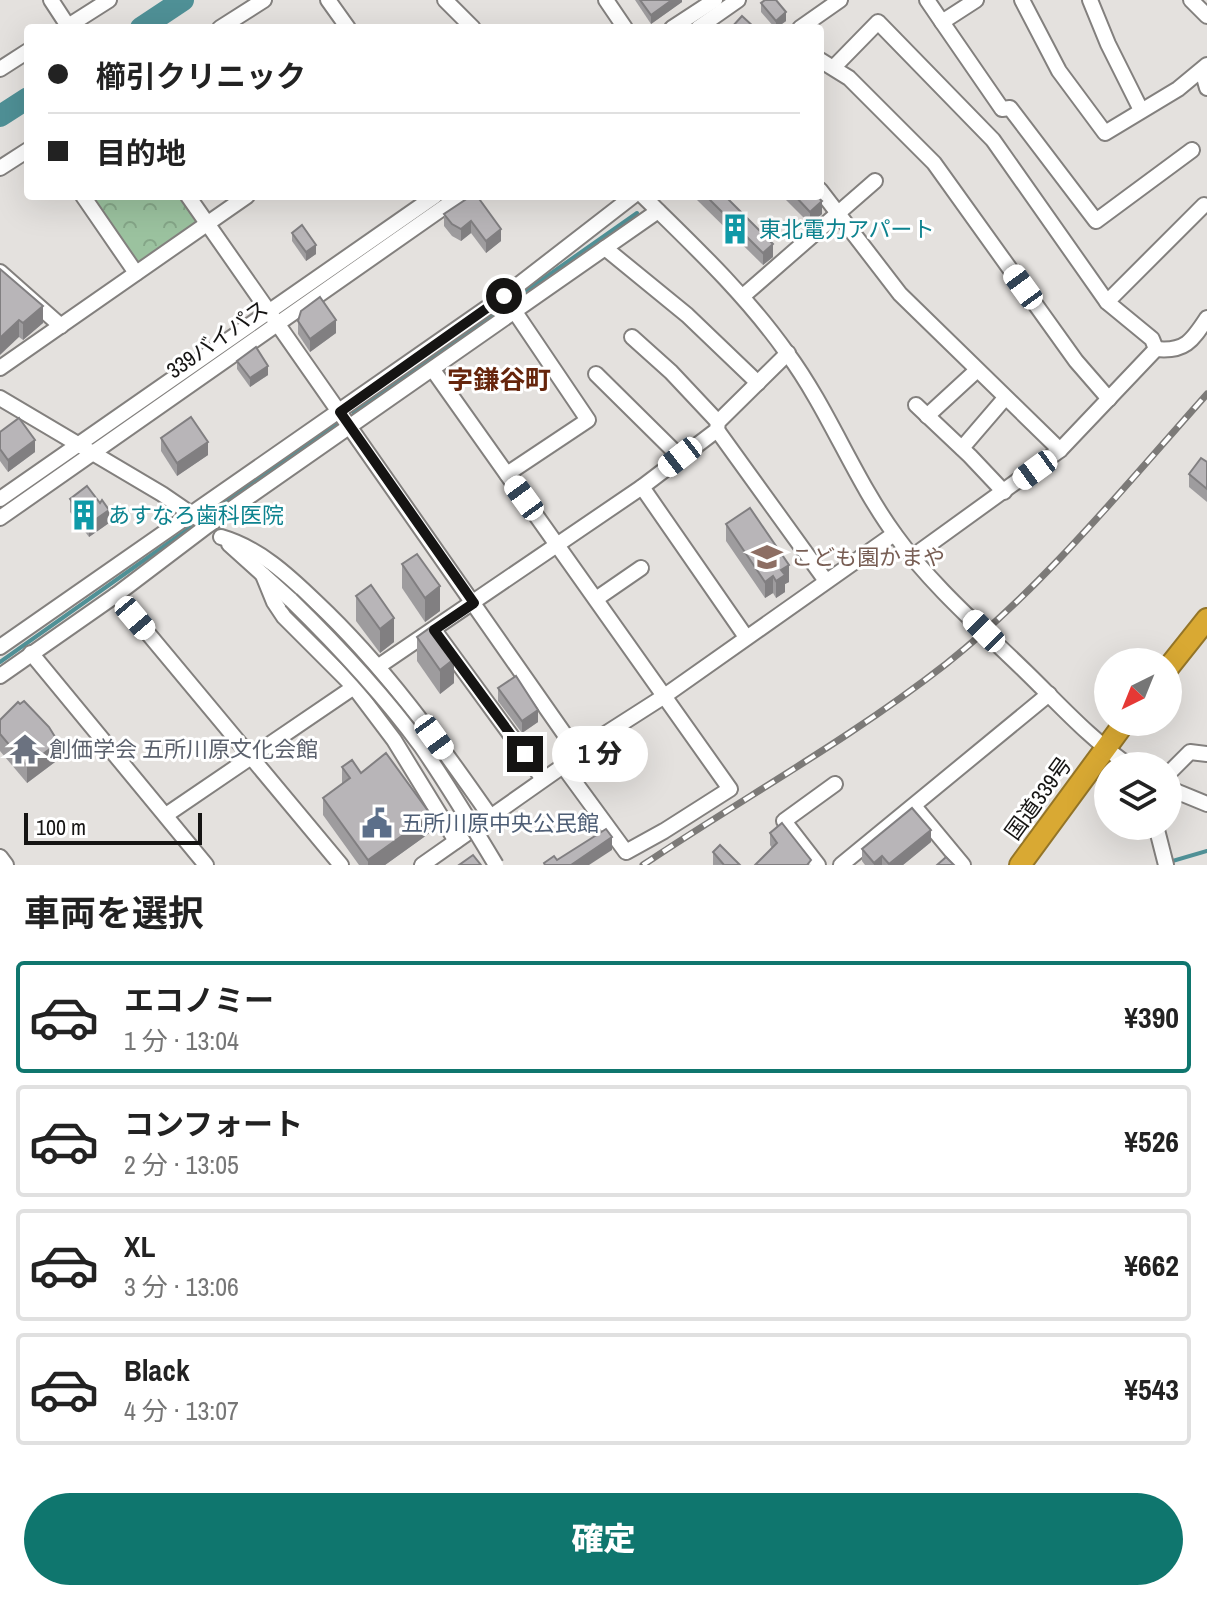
<!DOCTYPE html>
<html lang="ja">
<head>
<meta charset="utf-8">
<style>
  body { margin:0; font-family:"Archivo Narrow","Noto Sans JP",sans-serif; background:#f2f2f2; color:#222; height:100vh; display:flex; flex-direction:column; font-size:30px; white-space:nowrap }
  * { box-sizing:border-box; margin:0 }
  p { font-size:26px; color:#767676 }
  .icon { flex:none; width:44px; height:44px; fill:none; stroke:currentColor; stroke-width:2; stroke-linecap:round; stroke-linejoin:round }
  .map { position:relative; height:865px; overflow:hidden }
  .details { display:flex; flex-direction:column; background:#fff; flex:1 }
  .details>* { flex:none }
  .banner { position:absolute; left:24px; top:24px; width:800px; height:176px; border-radius:8px; box-shadow:0 8px 32px #0002; display:grid; align-content:center; height:176px; padding:0 24px; background:#fff }
  .needle { width:52px; rotate:223deg }
  .tools { position:absolute; left:1094px; top:648px; display:grid; gap:16px }
  .tools a { display:grid; place-items:center; width:88px; height:88px; border-radius:50%; background:#fff; box-shadow:0 8px 32px #0002; font-size:40px }
  .scale { position:absolute; left:24px; bottom:20px; width:178px; box-sizing:border-box; padding-left:8px; border:4px solid #151413; border-top:0; font-size:22px; line-height:28px; white-space:nowrap; color:#151413; -webkit-text-stroke:6px #fff; paint-order:stroke }
  .end { position:absolute; width:36px; height:36px; margin:-18px; border:10px solid #151413; background:#fff; box-shadow:0 0 0 4px #fff }
  .from { border-radius:50% }
  .bubble { position:absolute; height:56px; border-radius:28px; background:#fff; box-shadow:0 8px 32px #0002; font-size:26px; font-weight:800; line-height:56px; text-align:center }
  .car { position:absolute; width:24px; height:48px; margin:-24px -12px; border-radius:10px; box-shadow:0 0 6px 2px #0007; background:linear-gradient(#fff 24%,#345 0 40%,#fff 0 76%,#345 0 86%,#fff 0) }
  .banner b { display:flex; align-items:center; gap:28px; height:76px; font-size:30px }
  .banner b+b { border-top:2px solid #e0e0e0 }
  .banner i { width:20px; height:20px; background:#222 }
  ul { padding:0; list-style:none }
  li { display:flex; align-items:center; gap:24px; height:112px; margin:0 16px 12px; padding:0 8px; border:4px solid #e0e0e0; border-radius:8px }
  li div { flex:1 }
  li b { display:block; font-size:30px }
  li em { font-style:normal; font-weight:800 }
  li.on { border-color:#0f766e }
  li>.icon { width:72px; height:72px; stroke-width:1.5 }
  h2 { padding:0 24px; font-size:36px; line-height:96px }
  .cta { display:flex; gap:16px; margin-top:auto; padding:16px 24px }
  .cta a { flex:1; height:92px; border-radius:48px; background:#0f766e; color:#fff; font-size:32px; font-weight:800; line-height:92px; text-align:center }
  .map>svg:first-child { display:block }
</style>
</head>
<body>
<div class="map">
<svg width="1207" height="865" viewBox="0 0 1207 865">
  <defs>
    <pattern id="park-crowns" width="20" height="18" patternUnits="userSpaceOnUse" patternTransform="scale(2)"><rect width="20" height="18" fill="#9bc29f"/><path d="M2 6a3 3 0 1 1 6 0M12 15a3 3 0 1 1 6 0" fill="none" stroke="#85a688"/></pattern>
  </defs>
  <rect width="100%" height="100%" fill="#e4e1de"/>
  <polygon fill="url(#park-crowns)" points="89,196 180,196 199,222 138,265"/>
  <g fill="none" stroke-linecap="round" stroke-linejoin="round">
    <g stroke="#4f9096" stroke-width="4">
      <polyline points="353,412 637,213"/>
      <polyline points="209,514 336,425"/>
      <polyline points="0,662 191,527"/>
      <polyline points="1159,865 1207,851"/>
    </g>
    <g stroke="#4f9096" stroke-width="22">
      <polyline points="141,28 183,0"/>
      <polyline points="0,116 28,98"/>
    </g>
    <g stroke="#83807e" stroke-width="18">
      <g id="minor">
        <polyline points="51,0 68,26"/>
        <polyline points="328,0 348,28"/>
        <polyline points="445,0 473,28"/>
        <polyline points="606,0 625,28"/>
        <polyline points="927,0 942,22 976,0"/>
        <polyline points="1022,0 1059,71 1105,133 1178,89 1207,65"/>
        <polyline points="1090,0 1108,44 1141,110"/>
        <polyline points="1191,0 1207,16"/>
        <polyline points="942,22 1002,109 1010,108 1096,221 1192,150"/>
        <polyline points="65,28 109,0"/>
        <polyline points="220,28 264,0"/>
        <polyline points="672,28 715,0"/>
        <polyline points="698,28 738,0"/>
        <polyline points="800,28 840,0"/>
        <polyline points="820,60 849,78 934,163 1076,361 1109,399"/>
        <polyline points="834,67 878,22 993,140 1107,302 1152,339 1156,349 1060,450 912,557"/>
        <polyline points="0,69 28,51"/>
        <polyline points="1202,70 1207,88"/>
        <polyline points="0,168 28,150"/>
        <polyline points="820,190 900,294 1060,450"/>
        <polyline points="83,196 136,273"/>
        <polyline points="188,196 577,752"/>
        <path d="M643 196C694 246 746 295 787 353 829 410 854 479 896 536 932 586 982 629 1026 672 1059 704 1091 740 1130 766"/>
        <polyline points="605,248 687,315 758,383"/>
        <polyline points="0,272 61,326"/>
        <polyline points="743,296 875,181"/>
        <polyline points="1107,302 1204,205"/>
        <polyline points="632,337 671,372 718,422"/>
        <path d="M1156 349C1185 352 1192 341 1207 318"/>
        <polyline points="0,368 247,196"/>
        <polyline points="433,370 730,789 664,831 626,852 563,766"/>
        <polyline points="596,374 680,457"/>
        <polyline points="0,398 162,494 197,518"/>
        <polyline points="916,405 970,456 1004,492"/>
        <polyline points="927,416 976,371"/>
        <polyline points="717,430 826,581"/>
        <polyline points="962,448 1005,398"/>
        <polyline points="507,474 588,420 515,312"/>
        <polyline points="642,487 746,637"/>
        <polyline points="0,499 435,196"/>
        <polyline points="0,518 460,196"/>
        <path d="M221 537C259 548 288 575 316 602 384 666 437 740 490 816"/>
        <polyline points="229,544 291,600"/>
        <polyline points="263,575 274,602 284,617 354,687 394,740 456,841"/>
        <polyline points="116,595 341,865"/>
        <polyline points="596,599 641,568"/>
        <polyline points="434,630 543,779"/>
        <polyline points="0,647 504,296 633,196"/>
        <polyline points="31,653 206,865"/>
        <polyline points="379,666 642,487 717,430 718,422 788,353"/>
        <polyline points="0,676 116,595 207,526 658,211"/>
        <polyline points="1168,774 1190,752 1207,754"/>
        <polyline points="1168,788 1207,804"/>
        <polyline points="914,806 963,865"/>
        <polyline points="166,815 354,687"/>
        <polyline points="1156,826 1166,865"/>
        <polyline points="0,857 6,865"/>
        <polyline points="422,865 563,766 577,752 663,697 894,534"/>
        <polyline points="818,865 784,821 835,784"/>
        <polyline points="841,865 1049,694"/>
      </g>
    </g>
    <g stroke="#947528" stroke-width="24">
      <g id="highway">
        <polyline points="1168,668 1207,619"/>
        <polyline points="1020,865 1125,722"/>
      </g>
    </g>
    <use href="#minor" stroke="#fff" stroke-width="14"/>
    <use href="#highway" stroke="#d9a933" stroke-width="20"/>
    <g stroke="#7c7a78" stroke-width="7">
      <path id="rail" d="M643 865C743 798 850 739 946 664 1044 586 1124 487 1207 394"/>
    </g>
    <use href="#rail" stroke="#fff" stroke-width="4" stroke-dasharray="12" stroke-linecap="butt"/>
    <g stroke="#83807e" stroke-width="18" stroke-linecap="butt">
      <path id="minor-bridge" d="M291 600C338 646 382 693 421 746 448 785 472 825 496 865"/>
    </g>
    <use href="#minor-bridge" stroke="#fff" stroke-width="14"/>
  </g>
  <g fill="#9e9c9e">
    <polygon points="635,0 682,0 682,2 651,24"/>
    <polygon points="761,3 786,21 777,28 775,28 761,12"/>
    <polygon points="471,196 501,241 486,253 471,233 461,241 452,236 444,226 444,214"/>
    <polygon points="697,196 725,196 773,257 763,265 697,200"/>
    <polygon points="782,196 816,196 822,214 810,224"/>
    <polygon points="292,233 316,254 306,261 292,241"/>
    <polygon points="0,269 43,323 23,340 19,337"/>
    <polygon points="298,321 336,333 310,352 298,334"/>
    <polygon points="237,361 268,375 250,387 237,369"/>
    <polygon points="0,432 35,452 8,472 0,461"/>
    <polygon points="161,438 208,455 177,476 161,451"/>
    <polygon points="1207,462 1207,502 1189,487 1189,474"/>
    <polygon points="70,499 109,523 89,537 70,512"/>
    <polygon points="726,524 789,582 785,584 785,592 776,598 773,593 765,598 726,541"/>
    <polygon points="402,564 440,611 425,622 402,588"/>
    <polygon points="356,596 394,642 380,653 356,621"/>
    <polygon points="417,637 454,683 440,694 417,661"/>
    <polygon points="498,688 538,722 522,733 498,701"/>
    <polygon points="0,720 57,757 55,762 27,783 0,751"/>
    <polygon points="342,767 361,773 431,832 385,865 359,865 323,815 323,798 342,784"/>
    <polygon points="770,833 811,865 772,848 770,845"/>
    <polygon points="931,842 903,865 865,865 862,861 862,849"/>
    <polygon points="713,852 740,865 713,865"/>
  </g>
  <g fill="#817f81">
    <polygon points="672,0 682,0 682,2 651,24 651,15"/>
    <polygon points="786,12 786,21 776,28 776,21"/>
    <polygon points="822,201 822,214 810,224 810,212"/>
    <polygon points="471,221 471,233 461,241 461,229"/>
    <polygon points="501,229 501,241 486,253 486,241"/>
    <polygon points="773,244 773,257 763,265 763,253"/>
    <polygon points="316,245 316,254 306,261 306,252"/>
    <polygon points="43,306 43,323 23,340 23,323"/>
    <polygon points="19,320 19,337 0,355 0,338"/>
    <polygon points="336,320 336,333 310,352 310,339"/>
    <polygon points="268,366 268,375 250,387 250,378"/>
    <polygon points="35,440 35,452 8,472 8,460"/>
    <polygon points="208,442 208,455 177,476 177,463"/>
    <polygon points="109,510 109,523 89,537 89,524"/>
    <polygon points="789,565 789,582 785,584 785,592 776,598 776,581 781,570"/>
    <polygon points="773,576 773,593 765,598 765,582"/>
    <polygon points="440,586 440,611 425,622 425,598"/>
    <polygon points="394,618 394,642 380,653 380,629"/>
    <polygon points="454,659 454,683 440,694 440,670"/>
    <polygon points="538,710 538,722 522,733 522,721"/>
    <polygon points="57,740 57,757 55,762 27,783 27,766"/>
    <polygon points="431,815 431,832 385,865 368,865 368,860"/>
    <polygon points="931,830 931,842 903,865 889,865"/>
    <polygon points="612,837 612,850 589,865 571,865"/>
    <polygon points="882,856 882,865 874,865 874,863"/>
  </g>
  <g fill="#b8b5b8" stroke="#817f81" stroke-width="2">
    <polygon points="640,0 672,0 651,15"/>
    <polygon points="765,0 776,0 786,12 776,21 761,3"/>
    <polygon points="742,16 755,28 731,28"/>
    <polygon points="471,196 477,196 501,229 486,241 471,221 461,229 452,224 444,214"/>
    <polygon points="706,196 725,196 773,244 763,253"/>
    <polygon points="795,196 816,196 822,201 810,212"/>
    <polygon points="302,225 316,245 306,252 292,233"/>
    <polygon points="0,269 43,306 23,323 19,320 0,338"/>
    <polygon points="320,297 336,320 310,339 298,321 301,311"/>
    <polygon points="256,347 268,366 250,378 237,361"/>
    <polygon points="191,417 208,442 177,463 161,438"/>
    <polygon points="19,418 35,440 8,460 0,449 0,432"/>
    <polygon points="1201,458 1207,462 1207,489 1189,474"/>
    <polygon points="87,486 100,503 102,500 109,510 89,524 70,499"/>
    <polygon points="750,508 789,565 781,570 785,575 776,581 773,576 765,582 726,524"/>
    <polygon points="417,554 440,586 425,598 402,564"/>
    <polygon points="371,585 394,618 380,629 356,596"/>
    <polygon points="431,627 454,659 440,670 417,637"/>
    <polygon points="516,676 538,710 522,721 498,688"/>
    <polygon points="24,701 49,727 57,740 55,745 27,766 0,734 0,720 18,702 20,704"/>
    <polygon points="386,753 431,815 368,860 323,798 350,778 342,767 352,760 361,773"/>
    <polygon points="912,808 931,830 889,864 882,856 874,863 862,849"/>
    <polygon points="782,823 811,860 807,865 755,865 777,843 770,833"/>
    <polygon points="606,829 612,837 571,865 545,865 544,863 554,856 557,860"/>
    <polygon points="720,845 740,865 724,865 713,852"/>
    <polygon points="473,855 481,865 459,865"/>
    <polygon points="946,857 954,865 937,865"/>
  </g>
  <g fill="none" stroke-linecap="round" stroke-linejoin="round">
    <polyline stroke="#151413" stroke-width="10" points="504,296 340,412 474,603 434,630 525,754"/>
  </g>
  <defs>
    <g id="building-bare" transform="scale(2.4)"><path d="M-4-6H4V6H1V3H-1V6H-4ZM-2.5-4.3h1.7v1.8h-1.7ZM.8-4.3h1.7v1.8H.8ZM-2.5-1h1.7V.8h-1.7ZM.8-1h1.7V.8H.8Z" fill="#0f9aa8" stroke="#fff" stroke-width="2.5" paint-order="stroke"/></g>
    <g id="school-bare" transform="scale(2.4)"><path d="M0-5L7-2L0 1L-7-2ZM-4 1L0 2.5L4 1V4Q0 6-4 4Z" fill="#8d6e63" stroke="#fff" stroke-width="2.5" paint-order="stroke"/></g>
    <g id="temple-bare" transform="scale(2.4)"><path d="M0-6L5-2H3V0L6.5 2.5H4V6H1.5V3h-3V6H-4V2.5H-6.5L-3 0V-2H-5Z" fill="#6b7280" stroke="#fff" stroke-width="2.5" paint-order="stroke"/></g>
    <g id="civic-bare" transform="scale(2.4)"><path d="M-.6-6.5H3V-4.5H.6V-3L4-1V1h2V6H-6V1h2V-1L-.6-3ZM-1.2 2.5V6h2.4V2.5Z" fill="#5c6f8a" stroke="#fff" stroke-width="2.5" paint-order="stroke"/></g>
  </defs>
  <g fill-rule="evenodd">
    <use href="#building-bare" x="735" y="229"/>
    <use href="#building-bare" x="84" y="515"/>
    <use href="#school-bare" x="767" y="557"/>
    <use href="#temple-bare" x="25" y="749"/>
    <use href="#civic-bare" x="377" y="823"/>
  </g>
  <g text-anchor="middle" stroke-width="6" stroke-linejoin="round" paint-order="stroke">
    <g font-size="22" fill="#0d838f" stroke="#fff" text-anchor="start">
      <text x="759" y="237">東北電力アパート</text>
      <text x="108" y="523">あすなろ歯科医院</text>
    </g>
    <g font-size="22" fill="#151413" stroke="#fff">
      <text transform="translate(217 339) rotate(-35)" y="8">339バイパス</text>
      <text transform="translate(1038 798) rotate(-54)" y="8">国道339号</text>
    </g>
    <g font-size="22" fill="#785e54" stroke="#fff" text-anchor="start">
      <text x="791" y="565">こども園かまや</text>
    </g>
    <g font-size="22" fill="#5b616d" stroke="#fff" text-anchor="start">
      <text x="49" y="757">創価学会 五所川原文化会館</text>
    </g>
    <g font-size="22" fill="#4e5e75" stroke="#fff" text-anchor="start">
      <text x="401" y="831">五所川原中央公民館</text>
    </g>
    <g font-size="26" font-weight="bold" fill="#66250c" stroke="#fff">
      <text x="499" y="389">字鎌谷町</text>
    </g>
  </g>
</svg>
<div class="tools">
<a><svg class="needle" viewBox="-14 -14 28 28"><path d="M0-13l5 13h-10z" fill="#e53935"/><path d="M0 13l5-13h-10z" fill="#767676"/></svg></a>
<a><svg class="icon" aria-label="layers" viewBox="0 0 24 24"><path d="M12 4l9 5-9 5-9-5zM3 14l9 5 9-5"/></svg></a>
</div>
<div class="scale">100 m</div>
<i class="end from" style="left:504px;top:296px"></i>
<i class="end" style="left:525px;top:754px"></i>
<div class="bubble" style="left:552px;top:726px;width:96px">1 分</div>
<i class="car" style="left:1023px;top:287px;rotate:324deg"></i>
<i class="car" style="left:680px;top:457px;rotate:232deg"></i>
<i class="car" style="left:1035px;top:470px;rotate:234deg"></i>
<i class="car" style="left:524px;top:498px;rotate:324deg"></i>
<i class="car" style="left:135px;top:618px;rotate:140deg"></i>
<i class="car" style="left:984px;top:631px;rotate:315deg"></i>
<i class="car" style="left:434px;top:737px;rotate:144deg"></i>
<div class="banner">
<b><i class="from"></i>櫛引クリニック</b>
<b><i></i>目的地</b>
</div>
</div>
<section class="details">
<h2>車両を選択</h2>
<ul>
<li class="on"><svg class="icon" aria-label="car" viewBox="0 0 24 24"><path d="M5 17H2v-5l4-1 3-4h7l3 4 3 1v5h-3M9 17h6M6 11h13"/><circle cx="7" cy="17" r="2"/><circle cx="17" cy="17" r="2"/></svg><div><b>エコノミー</b><p>1 分 · 13:04</p></div><em>¥390</em></li>
<li><svg class="icon" aria-label="car" viewBox="0 0 24 24"><path d="M5 17H2v-5l4-1 3-4h7l3 4 3 1v5h-3M9 17h6M6 11h13"/><circle cx="7" cy="17" r="2"/><circle cx="17" cy="17" r="2"/></svg><div><b>コンフォート</b><p>2 分 · 13:05</p></div><em>¥526</em></li>
<li><svg class="icon" aria-label="car" viewBox="0 0 24 24"><path d="M5 17H2v-5l4-1 3-4h7l3 4 3 1v5h-3M9 17h6M6 11h13"/><circle cx="7" cy="17" r="2"/><circle cx="17" cy="17" r="2"/></svg><div><b>XL</b><p>3 分 · 13:06</p></div><em>¥662</em></li>
<li><svg class="icon" aria-label="car" viewBox="0 0 24 24"><path d="M5 17H2v-5l4-1 3-4h7l3 4 3 1v5h-3M9 17h6M6 11h13"/><circle cx="7" cy="17" r="2"/><circle cx="17" cy="17" r="2"/></svg><div><b>Black</b><p>4 分 · 13:07</p></div><em>¥543</em></li>
</ul>
<div class="cta"><a>確定</a></div>
</section>
</body>
</html>
